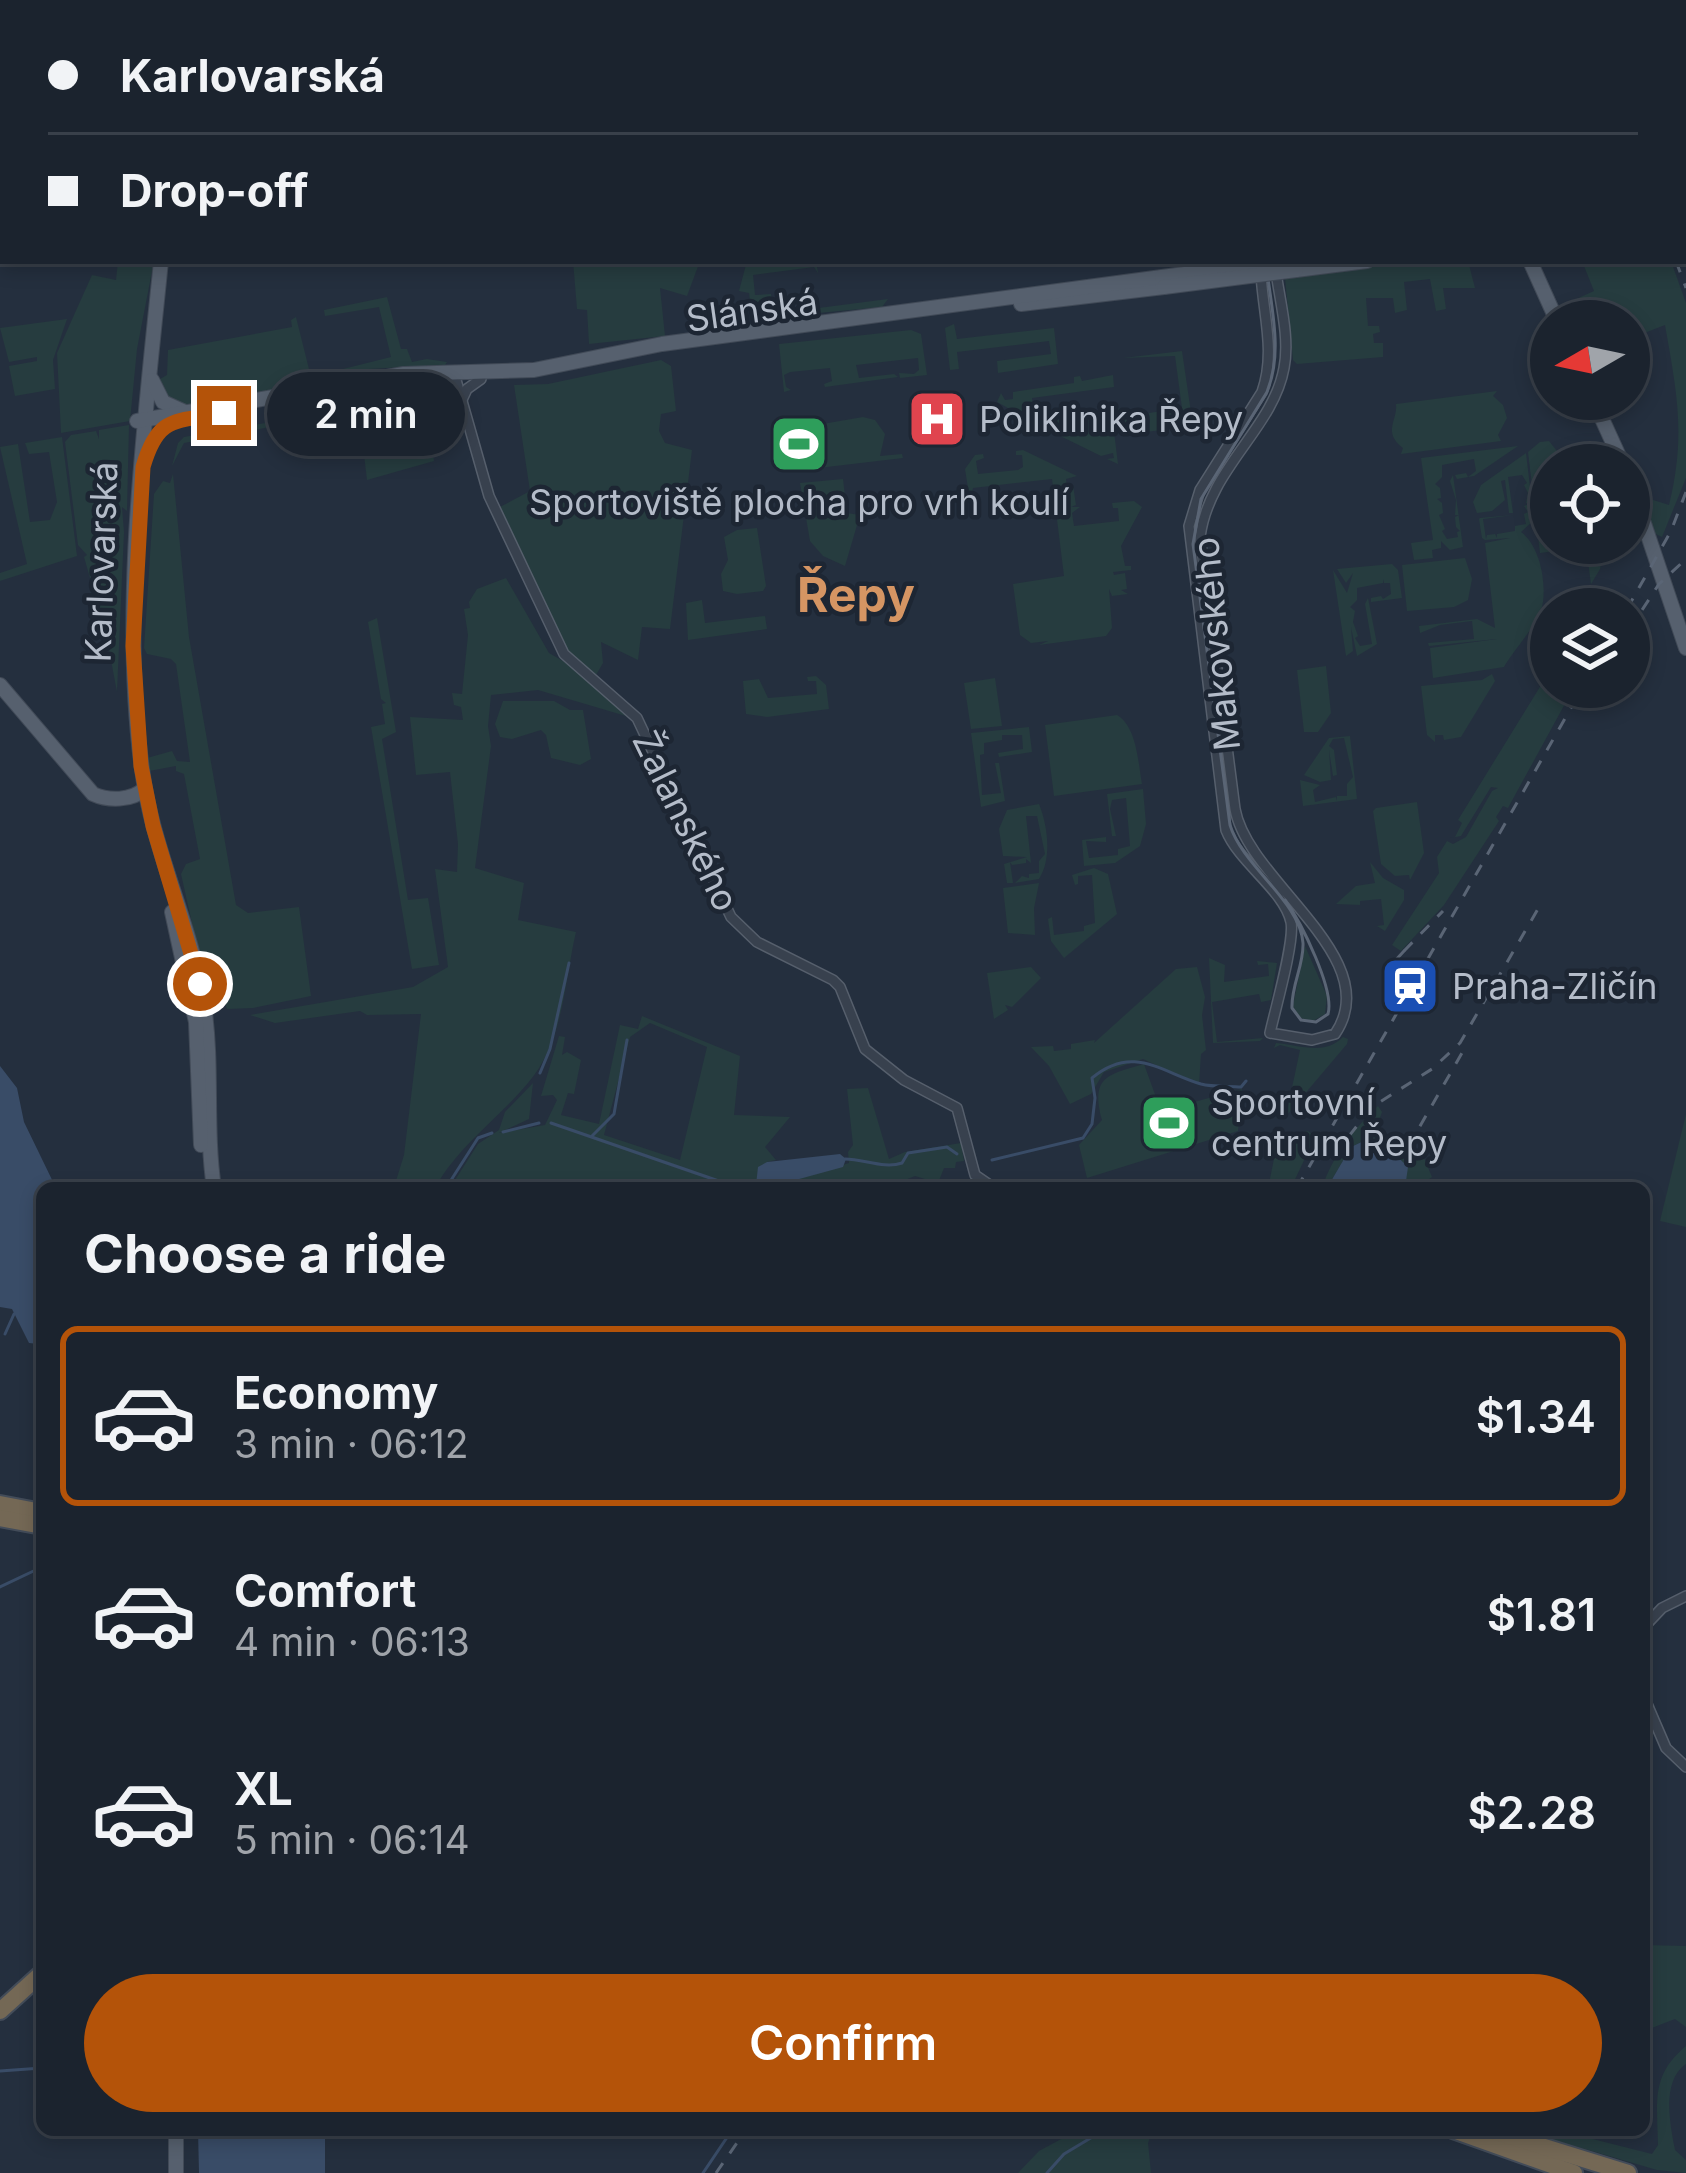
<!DOCTYPE html>
<html lang="en">
<head>
<meta charset="utf-8">
<style>
  body { margin:0; font-family:Inter,sans-serif; background:#282f3a; color:#f1f3f6; height:100vh; display:flex; flex-direction:column; font-size:45px; white-space:nowrap }
  * { box-sizing:border-box; margin:0 }
  p { font-size:39px; color:#a0a4aa }
  .icon { flex:none; width:66px; height:66px; fill:none; stroke:currentColor; stroke-width:2; stroke-linecap:round; stroke-linejoin:round }
  .map { position:relative; flex:1; overflow:hidden }
  .drawer { position:absolute; left:36px; top:1182px; width:1614px; height:954px; display:flex; flex-direction:column; background:#1b232e; border-radius:18px; box-shadow:0 6px 18px #0003,0 0 0 3px #39404a }
  .drawer>* { flex:none }
  .hud { position:absolute; left:0px; top:0px; width:1686px; height:264px; box-shadow:0 6px 18px #0003,0 0 0 3px #39404a; display:grid; align-content:center; height:264px; padding:0 48px; background:#1b232e }
  .needle { width:78px; rotate:261deg }
  .controls { position:absolute; left:1530px; top:300px; display:grid; gap:24px }
  .controls a { display:grid; place-items:center; width:120px; height:120px; border-radius:50%; background:#1b232e; box-shadow:0 6px 18px #0003,0 0 0 3px #39404a; font-size:60px }
  .end { position:absolute; width:54px; height:54px; margin:-27px; border:15px solid #b45309; background:#fff; box-shadow:0 0 0 6px #fff }
  .from { border-radius:50% }
  .bubble { position:absolute; height:84px; border-radius:42px; background:#1b232e; box-shadow:0 6px 18px #0003,0 0 0 3px #39404a; font-size:39px; font-weight:600; line-height:84px; text-align:center }
  .hud b { display:flex; align-items:center; gap:42px; height:114px; font-size:45px }
  .hud b+b { border-top:3px solid #39404a }
  .hud i { width:30px; height:30px; background:#f1f3f6 }
  ul { padding:0; list-style:none }
  li { display:flex; align-items:center; gap:36px; height:180px; margin:0 24px 18px; padding:0 24px; border:6px solid transparent; border-radius:18px }
  li div { flex:1 }
  li b { display:block; font-size:45px }
  li em { font-style:normal; font-weight:600 }
  li.on { border-color:#b45309 }
  li>.icon { width:108px; height:108px; stroke-width:1.5 }
  h2 { padding:0 48px; font-size:54px; line-height:144px }
  .cta { display:flex; gap:24px; margin-top:auto; padding:24px 48px }
  .cta a { flex:1; height:138px; border-radius:72px; background:#b45309; color:#fff; font-size:48px; font-weight:600; line-height:138px; text-align:center }
  .map>svg:first-child { display:block }
</style>
</head>
<body>
<div class="map">
<svg width="1686" height="2173" viewBox="0 0 1686 2173">
  <rect width="100%" height="100%" fill="#242f3e"/>
  <g fill="#263c3f" fill-rule="evenodd">
    <polygon points="118,261 154,261 137,349 130,421 61,433 57,353 92,275 116,280"/>
    <polygon points="573,261 700,261 687,296 660,288 665,336 589,344 587,310 577,309"/>
    <polygon points="747,261 816,261 818,273 814,267 753,275 755,295 771,294 773,310 780,313 888,299 882,307 776,317 753,326 749,293 739,291"/>
    <polygon points="1413,261 1468,261 1475,288 1443,288 1446,309 1436,311 1430,279 1404,282 1407,310 1395,313 1393,298 1366,298 1368,326 1379,326 1380,332 1373,334 1374,343 1383,343 1383,357 1297,364 1293,360 1285,278"/>
    <path d="M1582 261H1671L1686 303V478L1662 537 1654 533 1644 502 1650 499 1669 505C1686 436 1677 393 1665 325L1629 339V321H1585L1574 300 1594 291Z"/>
    <polygon points="387,297 401,349 407,349 412,362 427,359 447,362 445,365 350,370 329,380 194,410 169,400 160,379 167,375 168,350 292,327 291,320 296,317 311,377 391,357 379,307 325,316 324,310"/>
    <polygon points="67,319 53,360 55,389 15,396 9,366 37,361 37,357 9,362 0,328"/>
    <polygon points="954,324 957,339 1054,328 1058,364 998,373 997,361 1051,354 1049,341 957,352 959,369 950,370 945,328"/>
    <polygon points="911,330 921,334 927,375 900,378 899,373 914,374 919,370 918,358 856,365 859,378 894,374 898,377 825,387 824,384 832,381 830,368 790,372 784,375 786,387 791,390 784,392 779,344"/>
    <polygon points="1182,351 1193,426 1130,434 1114,413 1113,404 1116,404 1130,426 1150,423 1149,413 1182,408 1175,356 1123,358"/>
    <polygon points="661,360 671,366 676,411 661,414 659,431 665,443 692,450 670,629 642,627 638,660 601,642 603,663 596,675 568,651 498,508 530,491 514,385 548,384"/>
    <polygon points="1113,375 1114,387 1032,398 1034,414 1042,413 1035,423 997,402 1001,393 1005,400 1013,399 1013,392 1074,383 1074,377 1080,376 1082,381"/>
    <polygon points="423,389 434,461 367,480 358,404"/>
    <path d="M1497 391 1493 396 1503 405 1507 418 1498 435 1501 441 1401 454 1403 448C1382 432 1398 420 1396 404Z"/>
    <polygon points="340,410 349,454 344,457 333,453 324,425 307,420 184,443 172,466 178,443 184,437"/>
    <polygon points="1112,415 1118,464 1107,459 1114,458 1113,453 1101,456 1038,425 1046,419"/>
    <polygon points="863,417 875,420 885,434 880,456 902,454 903,458 793,471 792,467 806,465 795,445 805,427"/>
    <polygon points="129,425 127,511 122,507 124,532 117,692 106,634 84,557 87,555 78,545 65,442 71,435 96,431 99,439 99,430"/>
    <polygon points="62,437 77,556 0,581 0,573 27,564 0,447 18,444 30,522 50,520 57,502 49,452 29,454 25,443"/>
    <polygon points="1549,441 1568,465 1551,465 1551,543 1606,543 1600,569 1591,584 1586,547 1540,553 1528,452 1540,442"/>
    <polygon points="1518,446 1474,476 1457,479 1455,475 1466,473 1468,477 1476,471 1474,459 1442,465 1442,477 1435,484 1440,488 1441,498 1437,499 1442,503 1443,513 1439,515 1445,529 1442,531 1447,539 1458,537 1457,532 1460,531 1456,527 1455,517 1459,515 1455,515 1456,500 1450,481 1453,475 1463,547 1450,550 1441,541 1441,548 1432,550 1433,558 1414,560 1411,543 1433,540 1421,458"/>
    <polygon points="1023,450 1077,476 1066,479 1067,487 1073,485 1076,505 1071,507 1080,507 1072,513 1074,526 1119,521 1118,508 1113,508 1112,503 1134,501 1142,507 1121,546 1125,566 1131,566 1131,570 1113,572 1114,575 1125,573 1127,589 1121,590 1128,594 1112,596 1109,589 1112,628 1106,636 1039,645 1048,641 1031,643 1020,635 1013,584 1064,576 1052,479 973,488 970,501 965,469 975,455 983,454 984,458 976,461 978,474 1018,470 1023,467 1022,455 1016,455 1016,451"/>
    <path d="M1526 453 1534 520 1521 532C1539 545 1546 579 1543 602 1540 623 1514 649 1504 667L1433 678 1430 648 1497 639 1429 646 1428 643 1474 639 1472 621 1440 625 1420 633 1419 626 1477 619 1495 628 1485 543 1510 538 1485 540 1482 538 1479 519 1480 518 1513 515 1483 519 1486 539 1487 535 1495 534 1497 538V534L1515 531V526L1526 524 1524 514 1528 512 1524 506 1529 504 1526 503 1528 493 1524 485 1527 483 1522 475 1508 477 1513 513H1509L1505 480 1501 481 1505 500 1492 511 1477 513 1473 502 1481 485Z"/>
    <polygon points="173,474 189,637 236,905 248,913 299,907 311,996 253,1008 227,1009 212,971 202,968 181,874 186,864 200,859 184,774 176,771 176,766 149,771 147,758 172,751 177,761 190,762 176,664 171,659 147,654 144,648 154,494 163,481 170,483"/>
    <polygon points="843,479 846,504 813,508 860,515 845,566 823,556 810,541 800,483"/>
    <polygon points="757,528 766,586 763,591 737,594 723,591 721,574 728,560 724,537 737,530"/>
    <polygon points="1465,558 1472,579 1468,600 1454,607 1407,611 1402,565"/>
    <polygon points="1392,564 1398,570 1402,598 1371,602 1371,598 1381,596 1383,599 1391,594 1390,583 1384,583 1384,579 1383,583 1357,588 1357,600 1350,607 1355,611 1353,622 1358,636 1355,638 1360,646 1372,644 1365,604 1368,598 1377,644 1357,656 1351,627 1353,651 1346,656 1333,570 1347,593 1353,573 1346,583 1337,569"/>
    <path d="M506 578 549 653 570 665 626 716 538 690 491 695 488 726 491 746 475 868 524 883 518 920 576 932C564 983 564 1041 528 1083 498 1119 458 1146 435 1188H365L395 1184 404 1155 421 1014 367 1015 360 1011 275 1023 250 1015 413 987 448 967 435 869 457 872 458 844 450 772 416 775 410 717 463 720 461 707 454 705 452 693 462 694 468 635 464 609 470 608 469 602 477 589Z"/>
    <polygon points="702,600 705,623 765,616 767,629 688,640 686,603"/>
    <polygon points="377,618 396,732 382,739 408,900 428,898 439,965 412,969 371,727 385,724 382,704 386,703 381,699 368,622"/>
    <polygon points="1326,666 1331,713 1318,732 1304,732 1297,670"/>
    <polygon points="1551,669 1551,687 1572,687 1572,691 1508,808 1503,806 1496,817 1499,821 1444,905 1401,951 1392,945 1439,873 1437,857 1447,841 1453,844 1466,837 1492,791 1498,788 1491,787 1461,836 1450,838 1455,837 1462,823 1458,820"/>
    <polygon points="1492,674 1495,681 1461,737 1444,740 1443,735 1435,735 1435,742 1427,735 1421,686 1482,680"/>
    <polygon points="816,676 826,685 829,709 767,717 746,714 743,681 759,679 768,698 817,694 816,681 808,681 807,677"/>
    <polygon points="995,678 1002,726 971,729 964,683"/>
    <polygon points="503,701 554,701 570,710 583,710 591,759 580,765 551,758 546,735 541,730 512,739 500,737 495,724"/>
    <path d="M1117 715C1137 727 1138 762 1142 784L1054 796 1045 725Z"/>
    <polygon points="1029,727 1032,752 999,757 998,753 1023,749 1022,735 1002,735 1002,740 984,743 984,754 980,755 982,795 1001,793 995,763 999,763 1005,801 981,807 971,733"/>
    <polygon points="1350,736 1357,799 1303,806 1300,780 1320,785 1313,790 1315,802 1336,797 1337,801 1337,796 1347,796 1347,784 1353,777 1344,738 1333,739 1329,746 1334,750 1337,775 1333,776 1329,750 1331,780 1320,782 1304,775 1329,738"/>
    <polygon points="1143,789 1146,824 1140,846 1115,863 1084,866 1082,840 1106,837 1106,842 1086,841 1089,858 1118,855 1118,849 1130,846 1126,798 1112,800 1110,809 1116,836 1112,836 1107,794"/>
    <polygon points="1417,802 1424,853 1410,880 1409,875 1395,876 1381,864 1373,811 1376,808"/>
    <path d="M1039 804C1048 826 1052 859 1039 879L1015 883 1022 876 1029 878V874L1039 873V861L1045 854 1037 816H1026L1031 863 1026 859V863L1012 865 1010 862 1013 883H1007L1004 864 1027 857 1003 856 999 829 1007 810Z"/>
    <polygon points="1370,862 1383,878 1404,890 1404,900 1385,931 1377,926 1384,925 1381,899 1360,901 1360,905 1336,904 1356,886 1375,883"/>
    <polygon points="1094,868 1108,874 1117,914 1064,958 1051,941 1048,919 1052,917 1054,935 1084,931 1084,926 1095,923 1092,875 1078,876 1078,884 1075,885 1072,875"/>
    <polygon points="1039,883 1034,908 1035,935 1008,933 1003,888"/>
    <polygon points="1305,946 1327,996 1325,1014 1313,1021 1300,1018 1293,1006"/>
    <polygon points="1209,958 1225,965 1224,982 1269,976 1268,964 1258,965 1257,961 1277,963 1271,1000 1261,1002 1259,994 1212,1002 1217,1042 1263,1038 1260,1041 1213,1043"/>
    <polygon points="1031,967 1041,978 1012,1007 1005,1005 1008,1010 994,1019 987,973"/>
    <polygon points="1197,967 1205,997 1202,1015 1206,1050 1201,1054 1199,1085 1143,1059 1104,1072 1091,1094 1070,1104 1049,1066 1031,1047 1053,1046 1054,1051 1071,1049 1071,1044 1095,1040 1094,1043 1176,969"/>
    <path d="M642 1016 740 1056 734 1115 790 1117 765 1147 776 1160 767 1162 756 1185 761 1188H450L478 1144 499 1130 505 1112 533 1083 529 1119 499 1133 545 1125 557 1100 553 1095 541 1096 559 1036 565 1037 562 1055 567 1052 581 1060 574 1094 568 1093 561 1115 599 1124 620 1025 638 1029ZM650 1023 707 1047 680 1160 604 1135 630 1037Z"/>
    <path d="M1343 1037 1348 1039 1347 1044 1286 1116 1300 1050 1280 1045 1274 1048 1276 1043C1300 1045 1324 1056 1343 1037Z"/>
    <path d="M1144 1064 1161 1111 1242 1089 1238 1131 1087 1178 1079 1145 1102 1120C1091 1077 1106 1075 1144 1064Z"/>
    <polygon points="868,1088 889,1159 905,1152 961,1143 964,1161 956,1162 955,1168 944,1168 938,1183 915,1176 905,1180 907,1188 767,1188 849,1163 848,1152 853,1145 847,1089"/>
    <path d="M1378 1106 1382 1112 1377 1126 1408 1154 1424 1158 1432 1177 1425 1182V1188H1405C1411 1160 1392 1152 1370 1138L1351 1147 1327 1188H1322C1333 1155 1353 1130 1378 1106Z"/>
    <polygon points="1686,1114 1686,1227 1660,1221"/>
    <polygon points="1308,1131 1315,1137 1291,1188 1268,1188 1274,1159 1288,1134"/>
    <polygon points="1644,1945 1686,1946 1686,2027 1675,2019 1644,2031"/>
    <path d="M1686 2046V2064C1661 2081 1670 2124 1675 2150L1686 2160V2173L1657 2170 1520 2130H1557L1652 2154 1658 2145C1657 2101 1651 2075 1686 2046Z"/>
    <polygon points="1078,2130 1153,2130 1148,2143 1151,2173 1018,2173 1039,2151"/>
  </g>
  <g fill="#394c67">
    <polygon points="0,1066 17,1088 24,1122 56,1188 42,1188 42,1374 38,1360 39,1344 29,1343 12,1309 0,1307"/>
    <polygon points="1370,1138 1381,1141 1408,1167 1405,1188 1327,1188 1351,1147"/>
    <polygon points="840,1154 846,1159 843,1167 770,1187 756,1185 758,1167 767,1162"/>
    <polygon points="198,2130 325,2130 325,2173 199,2173"/>
  </g>
  <g fill="none" stroke-linecap="round" stroke-linejoin="round">
    <g stroke="#394c67" stroke-width="3">
      <polyline points="540,1073 550,1049 569,963"/>
      <polyline points="551,1123 739,1188"/>
      <polyline points="503,1132 539,1123"/>
      <polyline points="592,1136 614,1114 627,1040"/>
      <path d="M845 1159C864 1159 884 1169 902 1163L908 1153 947 1147 957 1154"/>
      <path d="M992 1160 1083 1138 1092 1124 1095 1098 1092 1078C1133 1044 1161 1072 1201 1084 1212 1087 1229 1086 1241 1087L1246 1081"/>
      <polyline points="446,1188 478,1138 492,1133"/>
      <polyline points="745,1188 756,1185"/>
      <polyline points="5,1334 14,1314"/>
      <polyline points="0,1587 42,1567"/>
      <polyline points="0,2071 42,2068"/>
      <polyline points="703,2173 732,2130"/>
      <polyline points="1047,2173 1064,2154 1104,2130"/>
    </g>
    <g stroke="#565f6c" stroke-width="12">
      <g id="minor">
        <path d="M1261 274C1263 314 1276 352 1262 392L1200 490 1189 526 1226 830C1239 863 1284 890 1291 922 1295 941 1275 1010 1270 1033L1312 1040 1335 1034C1387 958 1248 882 1235 809L1200 537C1209 468 1273 429 1284 368 1290 338 1280 302 1276 272"/>
        <polyline points="456,380 489,496 564,654 637,718 731,917 757,942 833,980 840,987 865,1049 904,1080 957,1108 975,1175 994,1188"/>
        <polyline points="461,402 467,389 481,379"/>
        <polyline points="1644,1627 1662,1608 1686,1596"/>
        <polyline points="1644,1697 1666,1748 1686,1767"/>
      </g>
    </g>
    <g stroke="#414a57" stroke-width="16">
      <g id="major">
        <polyline points="153,0 153,3"/>
        <polyline points="1369,0 1371,3"/>
        <polyline points="1384,0 1386,3"/>
        <polyline points="1683,117 1686,115"/>
        <path d="M161 261C145 422 120 609 142 769 152 850 192 925 204 1006 213 1066 205 1128 214 1188"/>
        <polyline points="1530,261 1557,321"/>
        <polyline points="1296,270 1367,261"/>
        <polyline points="1021,304 1164,287"/>
        <polyline points="152,380 163,402 185,412"/>
        <polyline points="1593,399 1623,465"/>
        <polyline points="137,421 404,374 534,370 662,344 1162,277"/>
        <polyline points="1629,479 1686,648"/>
        <path d="M0 685 93 794C108 801 132 801 144 789"/>
        <polyline points="172,912 196,1022 201,1145"/>
        <polyline points="176,2130 176,2173"/>
      </g>
    </g>
    <g stroke="#434c59" stroke-width="20">
      <g id="highway">
        <polyline points="0,1504 42,1512"/>
        <polyline points="0,1518 42,1526"/>
        <polyline points="0,2011 42,1973"/>
        <polyline points="1453,2130 1574,2173"/>
        <polyline points="1490,2130 1628,2173"/>
      </g>
    </g>
    <use href="#minor" stroke="#38414e" stroke-width="9"/>
    <use href="#major" stroke="#56606e" stroke-width="14"/>
    <use href="#highway" stroke="#746855" stroke-width="16"/>
    <g stroke="#5a6575" stroke-width="3">
      <polyline points="1373,0 1374,3"/>
      <path d="M1266 261C1270 305 1284 350 1267 392L1201 499 1193 544 1230 825C1243 867 1300 901 1303 943 1304 965 1291 986 1292 1008L1301 1020 1316 1022 1328 1014C1335 990 1301 922 1285 900"/>
      <polyline points="1393,963 1404,951"/>
    </g>
    <g stroke="#5a6575" stroke-width="3" stroke-dasharray="12 12" stroke-linecap="butt">
      <polyline points="1513,0 1515,3"/>
      <polyline points="1676,261 1686,288"/>
      <polyline points="1627,609 1671,531 1686,492"/>
      <polyline points="1629,630 1659,584 1686,559"/>
      <polyline points="1404,951 1443,911"/>
      <polyline points="1408,1147 1462,1053"/>
      <polyline points="1334,1155 1372,1107 1432,1069 1460,1043 1542,902"/>
      <polyline points="1297,1188 1583,687"/>
      <polyline points="716,2173 746,2130"/>
    </g>
    <g stroke="#414a57" stroke-width="16" stroke-linecap="butt">
      <g id="major-bridge">
        <polyline points="1162,277 1283,261"/>
        <polyline points="1164,287 1296,270"/>
      </g>
    </g>
    <use href="#major-bridge" stroke="#56606e" stroke-width="14"/>
  </g>
  <g fill="none" stroke-linecap="round" stroke-linejoin="round">
    <path stroke="#b45309" stroke-width="15" d="M200 984 153 826 141 766 133 646 143 467C158 415 175 422 224 413"/>
  </g>
  <defs>
    <g id="hospital-square" transform="scale(3)"><rect x="-9" y="-9" width="18" height="18" rx="4" fill="#e0444e" stroke="#1d2633"/><path d="M-5-5h3v3.5h4V-5h3V5h-3V1.5h-4V5h-3Z" fill="#fff"/></g>
    <g id="stadium-square" transform="scale(3)"><rect x="-9" y="-9" width="18" height="18" rx="4" fill="#2e9e5b" stroke="#1d2633"/><path d="M0-5a6.5 5 0 1 0 0 10a6.5 5 0 1 0 0-10ZM-3.5-1.8h7v3.6h-7Z" fill="#fff"/></g>
    <g id="station-square" transform="scale(3)"><rect x="-9" y="-9" width="18" height="18" rx="4" fill="#1a4fb4" stroke="#1d2633"/><path d="M-3-6H3Q5-6 5-4V2Q5 4 3 4L4.5 6H3L1.5 4h-3L-3 6H-4.5L-3 4Q-5 4-5 2V-4Q-5-6-3-6ZM-3.5-4v3h7v-3ZM-3.5 1v1.5H-2V1ZM2 1v1.5H3.5V1Z" fill="#fff"/></g>
  </defs>
  <g fill-rule="evenodd">
    <use href="#hospital-square" x="937" y="419"/>
    <use href="#stadium-square" x="799" y="444"/>
    <use href="#station-square" x="1410" y="986"/>
    <use href="#stadium-square" x="1169" y="1123"/>
  </g>
  <g text-anchor="middle" stroke-width="9" stroke-linejoin="round" paint-order="stroke">
    <g font-size="36" fill="#b4bcc9" stroke="#1d2633">
      <text transform="translate(752 310) rotate(-8)" y="13">Slánská</text>
      <text transform="translate(101 562) rotate(-88)" y="13">Karlovarská</text>
      <text transform="translate(1216 644) rotate(-96)" y="13">Makovského</text>
      <text transform="translate(686 821) rotate(64)" y="13">Žalanského</text>
    </g>
    <g font-size="36" fill="#b4bcc9" stroke="#1d2633" text-anchor="start">
      <text x="979" y="432">Poliklinika Řepy</text>
      <text x="799" y="515" text-anchor="middle">Sportoviště plocha pro vrh koulí</text>
      <text x="1452" y="999">Praha-Zličín</text>
      <text x="1211" y="1115">Sportovní<tspan x="1211" dy="41">centrum Řepy</tspan></text>
    </g>
    <g font-size="48" font-weight="bold" fill="#d59563" stroke="#1d2633">
      <text x="856" y="612">Řepy</text>
    </g>
  </g>
</svg>
<div class="controls">
<a><svg class="needle" viewBox="-14 -14 28 28"><path d="M0-13l5 13h-10z" fill="#e53935"/><path d="M0 13l5-13h-10z" fill="#a0a4aa"/></svg></a>
<a><svg class="icon" aria-label="locate" viewBox="0 0 24 24"><circle cx="12" cy="12" r="6"/><path d="M12 2v4M12 18v4M2 12h4M18 12h4"/></svg></a>
<a><svg class="icon" aria-label="layers" viewBox="0 0 24 24"><path d="M12 4l9 5-9 5-9-5zM3 14l9 5 9-5"/></svg></a>
</div>
<i class="end from" style="left:200px;top:984px"></i>
<i class="end" style="left:224px;top:413px"></i>
<div class="bubble" style="left:267px;top:372px;width:198px">2 min</div>
<div class="hud">
<b><i class="from"></i>Karlovarská</b>
<b><i></i>Drop-off</b>
</div>
<section class="drawer">
<h2>Choose a ride</h2>
<ul>
<li class="on"><svg class="icon" aria-label="car" viewBox="0 0 24 24"><path d="M5 17H2v-5l4-1 3-4h7l3 4 3 1v5h-3M9 17h6M6 11h13"/><circle cx="7" cy="17" r="2"/><circle cx="17" cy="17" r="2"/></svg><div><b>Economy</b><p>3 min · 06:12</p></div><em>$1.34</em></li>
<li><svg class="icon" aria-label="car" viewBox="0 0 24 24"><path d="M5 17H2v-5l4-1 3-4h7l3 4 3 1v5h-3M9 17h6M6 11h13"/><circle cx="7" cy="17" r="2"/><circle cx="17" cy="17" r="2"/></svg><div><b>Comfort</b><p>4 min · 06:13</p></div><em>$1.81</em></li>
<li><svg class="icon" aria-label="car" viewBox="0 0 24 24"><path d="M5 17H2v-5l4-1 3-4h7l3 4 3 1v5h-3M9 17h6M6 11h13"/><circle cx="7" cy="17" r="2"/><circle cx="17" cy="17" r="2"/></svg><div><b>XL</b><p>5 min · 06:14</p></div><em>$2.28</em></li>
</ul>
<div class="cta"><a>Confirm</a></div>
</section>
</div>
</body>
</html>
